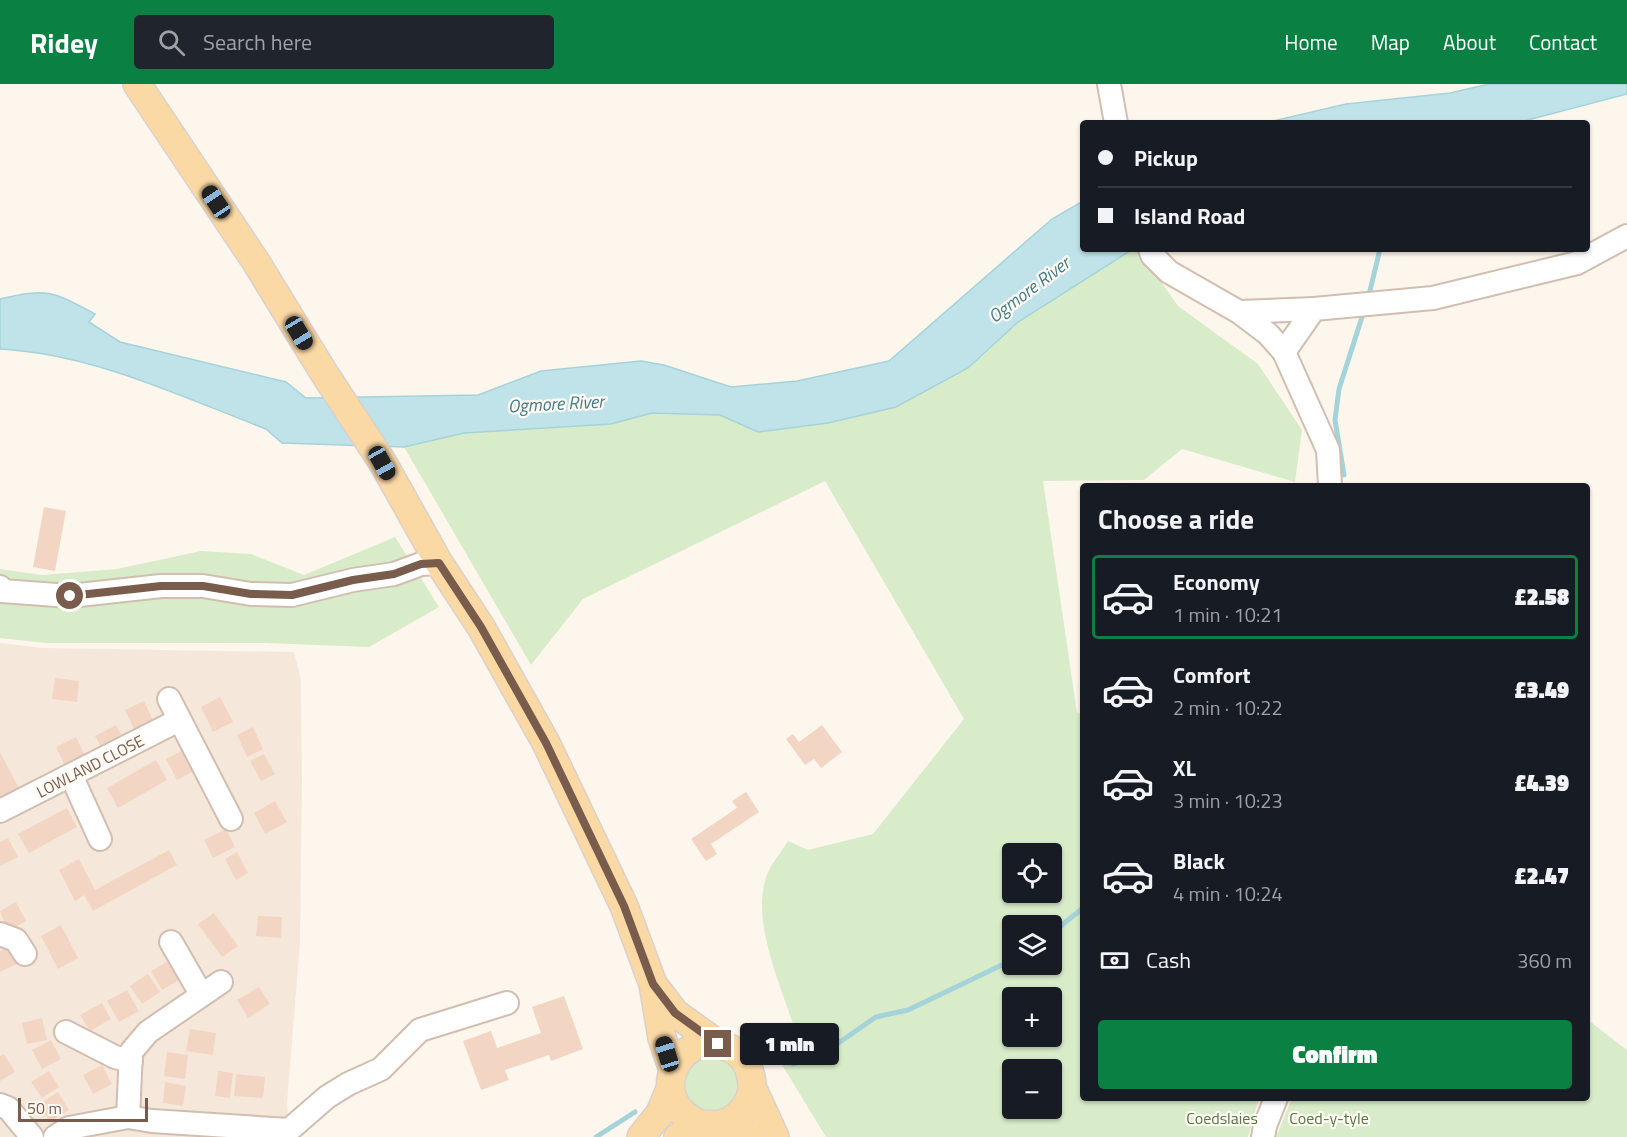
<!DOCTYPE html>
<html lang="en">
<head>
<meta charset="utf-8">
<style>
  body { margin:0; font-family:"Titillium Web",sans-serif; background:#20242c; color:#f1f3f6; height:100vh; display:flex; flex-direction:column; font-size:22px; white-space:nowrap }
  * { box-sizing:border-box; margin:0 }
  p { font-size:20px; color:#9ea1a6 }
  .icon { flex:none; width:33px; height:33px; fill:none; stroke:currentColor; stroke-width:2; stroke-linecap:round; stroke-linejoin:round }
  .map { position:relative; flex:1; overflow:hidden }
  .side { position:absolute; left:1080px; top:399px; width:510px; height:618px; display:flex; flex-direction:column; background:#171b24; border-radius:6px; box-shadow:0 2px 4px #0004 }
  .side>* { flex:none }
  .guide { position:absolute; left:1080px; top:36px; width:510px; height:132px; border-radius:6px; box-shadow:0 2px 4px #0004; display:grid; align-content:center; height:132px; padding:0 18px; background:#171b24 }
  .controls { position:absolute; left:1002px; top:759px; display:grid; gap:12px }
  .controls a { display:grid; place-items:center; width:60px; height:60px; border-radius:6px; background:#171b24; box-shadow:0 2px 4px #0004; font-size:30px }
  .scale { position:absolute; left:18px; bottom:15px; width:130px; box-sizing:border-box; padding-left:6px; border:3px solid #7a5c4d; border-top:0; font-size:16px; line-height:21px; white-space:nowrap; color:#7a5c4d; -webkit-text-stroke:4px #fffaf3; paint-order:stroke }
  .end { position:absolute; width:27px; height:27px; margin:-14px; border:8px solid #7a5c4d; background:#fff; box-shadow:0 0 0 3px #fff }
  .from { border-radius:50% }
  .bubble { position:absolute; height:42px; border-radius:6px; background:#171b24; box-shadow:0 2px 4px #0004; font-size:20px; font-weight:800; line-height:42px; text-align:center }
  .car { position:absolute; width:18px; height:36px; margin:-18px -9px; border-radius:8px; box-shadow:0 0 4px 2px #0007; background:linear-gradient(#222 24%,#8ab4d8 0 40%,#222 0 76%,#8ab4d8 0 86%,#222 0) }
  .guide b { display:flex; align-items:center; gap:21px; height:57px; font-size:22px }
  .guide b+b { border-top:2px solid #363941 }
  .guide i { width:15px; height:15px; background:#f1f3f6 }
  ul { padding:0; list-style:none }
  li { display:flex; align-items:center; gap:18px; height:84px; margin:0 12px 9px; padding:0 6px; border:3px solid transparent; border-radius:6px }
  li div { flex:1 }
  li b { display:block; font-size:22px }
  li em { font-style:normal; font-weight:800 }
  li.on { border-color:#0b8043 }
  li>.icon { width:54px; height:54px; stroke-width:1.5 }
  h2 { padding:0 18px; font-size:27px; line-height:72px }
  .pay { display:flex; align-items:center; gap:15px; height:66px; padding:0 18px; font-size:22px }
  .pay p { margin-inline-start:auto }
  .primary-button { display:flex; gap:12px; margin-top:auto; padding:12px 18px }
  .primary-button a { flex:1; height:69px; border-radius:6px; background:#0b8043; color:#fff; font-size:24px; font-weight:800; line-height:69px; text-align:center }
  header { display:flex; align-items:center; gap:36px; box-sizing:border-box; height:84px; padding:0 30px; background:#0b8043; color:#fff }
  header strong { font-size:28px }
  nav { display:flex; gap:33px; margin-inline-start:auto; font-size:21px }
  .search { width:420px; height:54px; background:#20242c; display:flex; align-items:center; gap:15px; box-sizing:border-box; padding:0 21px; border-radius:6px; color:#9ea1a6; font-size:22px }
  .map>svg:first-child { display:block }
</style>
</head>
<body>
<header>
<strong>Ridey</strong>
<div class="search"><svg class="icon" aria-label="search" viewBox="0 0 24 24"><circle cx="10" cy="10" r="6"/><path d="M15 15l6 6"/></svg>Search here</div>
<nav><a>Home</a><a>Map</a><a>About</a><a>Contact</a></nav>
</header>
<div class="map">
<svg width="1627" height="1053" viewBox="0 0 1627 1053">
  <rect width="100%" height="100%" fill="#fdf6ec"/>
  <polygon fill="#f5e8da" points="0,559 44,564 294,568 301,596 302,698 300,859 287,1019 289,1046 274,1053 0,1053"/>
  <g fill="#d8ecc9" fill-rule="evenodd">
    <path d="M1133 165H1138L1178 222 1258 280 1302 346 1295 398 1182 365 1144 396 1043 397 1077 629 1083 630V1014H1259L1248 1053H826L773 966 793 940C780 900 753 839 765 797 768 783 781 769 788 757L808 766 873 750 964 635 825 397 583 515 531 581 404 363 464 349 611 340 652 329 720 331 758 348 933 303 968 284 1018 238ZM1012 770H1052V808H1012ZM1012 842H1052V880H1012ZM1012 914H1052V952H1012ZM1012 986H1052V1024H1012Z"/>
    <polygon points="395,453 439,523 369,563 265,559 46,559 0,554 0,485 42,491 117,485 201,467 251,470 304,491"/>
    <polygon points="1587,935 1627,966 1627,1053 1276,1053 1292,1014 1587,1014"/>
    <circle cx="710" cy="1000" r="28"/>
  </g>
  <g fill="#bfe3e8" stroke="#a5d3da" stroke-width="1.5">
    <polygon points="1489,0 1627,0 1627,10 1516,39 1265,39 1346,20 1450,9"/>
    <path d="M1083 117V165H1133L1018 238 968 284 896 323 828 339 758 348 720 331 652 329 611 340 464 349 404 363 282 359 266 345C180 312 93 270 0 265V215C48 204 52 207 95 230L89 238 120 258 286 298 306 314 478 311 541 287 641 277 664 281 731 303 797 297 889 277 1052 135Z"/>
  </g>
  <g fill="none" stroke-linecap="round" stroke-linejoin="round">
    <g stroke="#a5d3da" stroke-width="5">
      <polyline points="1369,211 1380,165"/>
      <polyline points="1344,391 1335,336 1339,305 1363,230"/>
      <polyline points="1052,849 1083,824"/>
      <polyline points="793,980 818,973 876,933 908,926 1004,880 1012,873"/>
      <polyline points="596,1053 635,1028"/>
    </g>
  </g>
  <g fill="#f3d5c3">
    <polygon points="44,423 66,427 55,487 33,483"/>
    <polygon points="55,594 79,597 77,618 52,615"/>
    <polygon points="220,613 233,638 213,648 201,623"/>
    <polygon points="144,617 155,641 136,649 125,626"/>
    <polygon points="116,641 124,656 103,667 95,652"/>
    <polygon points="822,641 842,668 821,684 814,675 805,681 786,655 793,650 799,658"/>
    <polygon points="253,643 263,665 247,673 237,651"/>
    <polygon points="76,653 86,674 66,684 56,663"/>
    <polygon points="185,665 196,686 177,696 166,675"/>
    <polygon points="0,668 21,708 0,719"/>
    <polygon points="264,670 275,690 261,697 250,677"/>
    <polygon points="156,676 167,696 118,724 107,704"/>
    <polygon points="746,708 759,728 711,760 717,770 706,777 691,755 737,724 732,717"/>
    <polygon points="275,717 287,738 265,750 254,729"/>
    <polygon points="67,724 77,743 29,769 18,750"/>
    <polygon points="226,745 235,763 213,774 204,756"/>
    <polygon points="8,754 18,773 0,782 0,758"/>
    <polygon points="169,766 177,781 93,827 84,811 75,817 59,786 79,775 95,806"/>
    <polygon points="237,768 248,789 236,796 225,775"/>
    <polygon points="16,818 26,837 8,847 0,827"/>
    <polygon points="214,829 238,862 222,873 198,840"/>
    <polygon points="258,832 282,833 281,854 256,852"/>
    <polygon points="61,841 78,874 58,885 41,852"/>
    <polygon points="13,861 21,878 0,888 0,867"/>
    <polygon points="170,876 181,895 162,906 151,887"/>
    <polygon points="148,890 160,908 142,920 130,902"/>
    <polygon points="259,903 270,920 248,934 237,916"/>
    <polygon points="127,906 139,927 119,938 107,917"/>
    <polygon points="564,912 583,965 551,977 549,971 505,986 509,996 481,1006 463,957 491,947 497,964 541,949 532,923"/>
    <polygon points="102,919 111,935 90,947 80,931"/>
    <polygon points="42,934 47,956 27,960 22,939"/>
    <polygon points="190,945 216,949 213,971 186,967"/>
    <polygon points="51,956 61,975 42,985 32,966"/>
    <polygon points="167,968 188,971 185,995 164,992"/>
    <polygon points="4,970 15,988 0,997 0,972"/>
    <polygon points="102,981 112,1000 93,1010 83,991"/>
    <polygon points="49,987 59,1003 42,1014 31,998"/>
    <polygon points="218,987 233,989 230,1014 215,1012"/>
    <polygon points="236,990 265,993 263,1014 234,1012"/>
    <polygon points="165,998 186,1002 183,1022 163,1019"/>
    <polygon points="58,1008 69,1026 50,1038 39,1020"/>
  </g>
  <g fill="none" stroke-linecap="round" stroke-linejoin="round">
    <g stroke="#d1beb0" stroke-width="26">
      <g id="minor">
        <polyline points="1109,0 1116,39"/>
        <polyline points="1150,165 1152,171 1169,188 1239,228 1268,250 1284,268 1328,366 1330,402"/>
        <polyline points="1239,228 1314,225"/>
        <polyline points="1284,268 1314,225 1433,214 1577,179 1627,152"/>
        <polyline points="0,503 2,507 70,512 161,502 203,502 251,510 292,511 353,496 394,490 421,480 439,479"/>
        <polyline points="169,615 231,735"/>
        <polyline points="71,691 100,755"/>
        <polyline points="0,727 179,636"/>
        <polyline points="0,850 16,856 25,870"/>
        <polyline points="171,858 201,910"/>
        <polyline points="66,948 115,973 131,977"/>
        <polyline points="0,1021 8,1024 32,1053"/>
        <polyline points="128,1033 131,968 148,948 221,898"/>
        <polyline points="55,1053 69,1044 128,1033 152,1037 289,1046 327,1013 348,1000 381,985 420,946 507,919"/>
        <polyline points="1263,1053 1265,1042 1276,1014"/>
      </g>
    </g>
    <g stroke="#dad1cd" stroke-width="30">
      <g id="major">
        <polyline points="137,0 256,178 324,289 383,379 439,479 481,543 546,659 624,822 653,900 662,954 673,986"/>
        <polyline points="655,903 675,929 718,960"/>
        <polyline points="752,1003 775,1053"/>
        <polyline points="724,1039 754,1053"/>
        <polyline points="641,1053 660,1029 670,1005"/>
        <path d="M678 1053C685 1049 694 1042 703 1041 707 1040 712 1041 716 1041 736 1039 753 1019 752 1000 751 988 746 975 736 968 684 932 637 1017 703 1041"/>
      </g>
    </g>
    <use href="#minor" stroke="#fff" stroke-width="22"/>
    <use href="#major" stroke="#fbd9a5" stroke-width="27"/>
  </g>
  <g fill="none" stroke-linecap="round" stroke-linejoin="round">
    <polyline stroke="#7a5c4d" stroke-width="8" points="70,512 161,502 203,502 251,510 292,511 353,496 394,490 421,480 439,479 481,543 546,659 624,822 653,900 675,929 718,960"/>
  </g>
  <g text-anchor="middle" stroke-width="4.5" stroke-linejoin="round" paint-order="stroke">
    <g font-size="16" fill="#7a5c4d" stroke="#fffaf3">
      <text transform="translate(90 682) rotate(-27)" y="6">LOWLAND CLOSE</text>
    </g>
    <g font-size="16" fill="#537a41" stroke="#fffaf3">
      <text x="1222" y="1040">Coedslaies</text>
      <text x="1329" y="1040">Coed-y-tyle</text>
    </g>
    <g font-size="18" font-style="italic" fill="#437c86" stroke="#fffaf3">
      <text transform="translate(1029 206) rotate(-37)" y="6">Ogmore River</text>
      <text transform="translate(556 320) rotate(-3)" y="6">Ogmore River</text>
    </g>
  </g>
</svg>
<div class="controls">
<a><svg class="icon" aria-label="locate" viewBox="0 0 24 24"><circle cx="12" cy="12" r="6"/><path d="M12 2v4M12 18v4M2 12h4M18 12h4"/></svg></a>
<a><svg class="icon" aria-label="layers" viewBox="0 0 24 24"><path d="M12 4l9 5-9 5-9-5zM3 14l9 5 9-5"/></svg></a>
<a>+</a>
<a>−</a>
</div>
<div class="scale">50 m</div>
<i class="end from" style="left:70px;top:512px"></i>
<i class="end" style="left:718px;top:960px"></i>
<div class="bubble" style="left:740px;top:939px;width:99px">1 min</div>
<i class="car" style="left:216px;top:118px;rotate:326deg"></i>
<i class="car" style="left:299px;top:249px;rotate:149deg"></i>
<i class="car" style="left:382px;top:379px;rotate:151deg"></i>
<i class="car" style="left:667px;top:970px;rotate:343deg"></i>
<div class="guide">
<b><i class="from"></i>Pickup</b>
<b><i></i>Island Road</b>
</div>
<section class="side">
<h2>Choose a ride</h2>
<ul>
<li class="on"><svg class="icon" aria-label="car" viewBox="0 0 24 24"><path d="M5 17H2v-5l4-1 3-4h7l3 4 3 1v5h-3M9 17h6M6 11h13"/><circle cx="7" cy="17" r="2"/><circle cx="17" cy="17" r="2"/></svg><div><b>Economy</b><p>1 min · 10:21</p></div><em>£2.58</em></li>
<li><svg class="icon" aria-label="car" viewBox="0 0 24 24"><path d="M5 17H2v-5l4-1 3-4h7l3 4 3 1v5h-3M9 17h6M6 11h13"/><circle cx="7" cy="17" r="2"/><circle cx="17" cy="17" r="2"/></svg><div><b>Comfort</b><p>2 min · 10:22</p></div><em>£3.49</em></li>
<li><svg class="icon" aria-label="car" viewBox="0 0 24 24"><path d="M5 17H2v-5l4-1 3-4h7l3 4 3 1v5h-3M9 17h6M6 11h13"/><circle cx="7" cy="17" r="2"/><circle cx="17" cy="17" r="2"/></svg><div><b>XL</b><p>3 min · 10:23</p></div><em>£4.39</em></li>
<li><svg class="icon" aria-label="car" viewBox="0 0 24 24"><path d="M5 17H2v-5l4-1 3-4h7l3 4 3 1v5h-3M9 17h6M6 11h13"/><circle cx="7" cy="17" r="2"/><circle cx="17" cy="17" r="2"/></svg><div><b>Black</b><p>4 min · 10:24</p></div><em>£2.47</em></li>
</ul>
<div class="pay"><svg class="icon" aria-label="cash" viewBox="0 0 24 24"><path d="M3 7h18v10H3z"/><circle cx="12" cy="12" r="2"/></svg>Cash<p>360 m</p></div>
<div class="primary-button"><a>Confirm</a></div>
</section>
</div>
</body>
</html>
